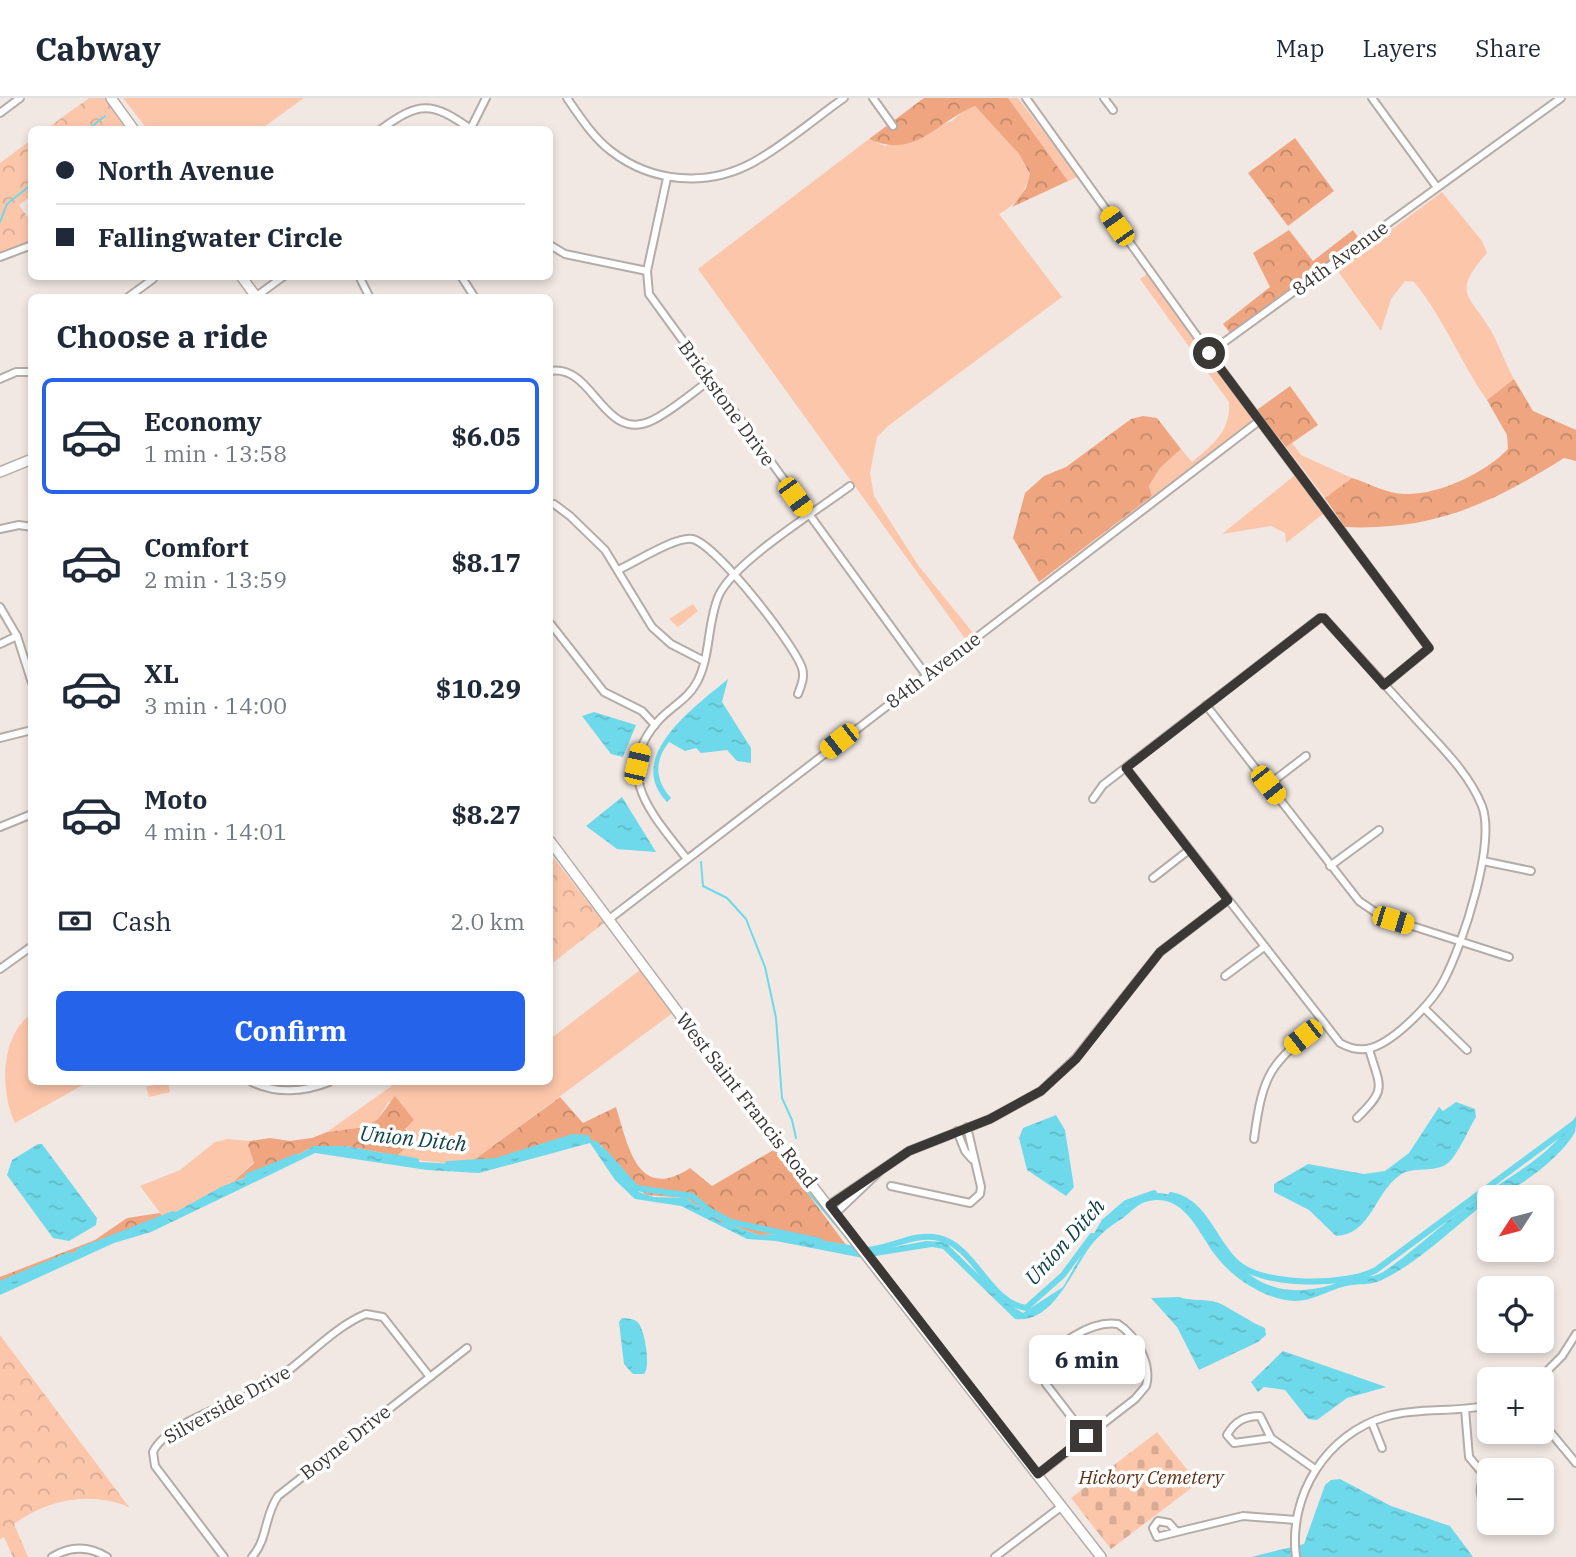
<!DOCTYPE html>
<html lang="en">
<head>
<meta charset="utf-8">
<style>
  body { margin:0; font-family:"IBM Plex Serif",serif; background:#f2f2f3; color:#1f2937; height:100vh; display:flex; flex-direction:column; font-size:26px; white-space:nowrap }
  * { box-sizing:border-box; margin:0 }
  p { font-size:23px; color:#747a83 }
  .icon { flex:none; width:38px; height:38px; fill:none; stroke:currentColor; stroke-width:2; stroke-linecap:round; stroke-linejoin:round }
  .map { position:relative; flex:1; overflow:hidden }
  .side { position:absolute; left:28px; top:196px; width:525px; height:791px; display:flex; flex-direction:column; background:#fff; border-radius:10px; box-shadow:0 4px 10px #0003 }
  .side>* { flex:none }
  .top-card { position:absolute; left:28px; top:28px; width:525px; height:154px; border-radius:10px; box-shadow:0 4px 10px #0003; display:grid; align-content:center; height:154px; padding:0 28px; background:#fff }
  .needle { width:46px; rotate:234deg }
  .controls { position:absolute; left:1477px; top:1087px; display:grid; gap:14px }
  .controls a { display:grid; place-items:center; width:77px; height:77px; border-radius:10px; background:#fff; box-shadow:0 4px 10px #0003; font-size:35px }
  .end { position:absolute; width:32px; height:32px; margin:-16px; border:9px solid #3a3735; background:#fff; box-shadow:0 0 0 4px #fff }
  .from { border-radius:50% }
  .bubble { position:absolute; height:49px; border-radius:10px; background:#fff; box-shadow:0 4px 10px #0003; font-size:23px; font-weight:700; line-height:49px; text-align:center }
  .car { position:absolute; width:21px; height:42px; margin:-21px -10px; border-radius:9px; box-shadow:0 0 5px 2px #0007; background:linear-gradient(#f5c518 24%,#345 0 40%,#f5c518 0 76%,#345 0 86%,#f5c518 0) }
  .top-card b { display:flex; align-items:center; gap:24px; height:66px; font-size:26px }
  .top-card b+b { border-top:2px solid #e0e1e3 }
  .top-card i { width:18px; height:18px; background:#1f2937 }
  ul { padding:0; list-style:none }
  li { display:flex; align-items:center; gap:21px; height:116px; margin:0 14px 10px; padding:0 14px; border:4px solid transparent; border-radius:10px }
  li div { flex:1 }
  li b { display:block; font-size:26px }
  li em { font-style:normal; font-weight:700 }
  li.selected { border-color:#2563eb }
  li>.icon { width:63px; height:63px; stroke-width:1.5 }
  h2 { padding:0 28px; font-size:32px; line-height:84px }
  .pay { display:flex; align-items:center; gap:18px; height:77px; padding:0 28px; font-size:26px }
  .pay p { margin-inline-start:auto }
  .cta { display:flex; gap:14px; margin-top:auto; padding:14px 28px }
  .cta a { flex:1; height:80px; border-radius:10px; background:#2563eb; color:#fff; font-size:28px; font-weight:700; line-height:80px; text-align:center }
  header { display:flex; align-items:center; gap:42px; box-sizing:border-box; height:98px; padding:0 35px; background:#fff; border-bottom:2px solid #e0e1e3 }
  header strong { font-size:33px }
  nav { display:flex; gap:38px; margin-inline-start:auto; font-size:24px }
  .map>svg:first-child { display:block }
</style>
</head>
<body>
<header>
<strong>Cabway</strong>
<nav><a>Map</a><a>Layers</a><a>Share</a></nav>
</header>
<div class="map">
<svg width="1576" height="1459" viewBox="0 0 1576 1459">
  <defs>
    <pattern id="forest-crowns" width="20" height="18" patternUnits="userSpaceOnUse" patternTransform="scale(1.75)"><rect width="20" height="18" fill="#efa680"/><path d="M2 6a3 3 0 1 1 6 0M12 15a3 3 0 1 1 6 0" fill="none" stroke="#c3886a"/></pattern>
    <pattern id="cemetery-stones" width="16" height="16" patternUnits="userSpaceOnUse" patternTransform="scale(1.75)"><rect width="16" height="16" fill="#fcc6ab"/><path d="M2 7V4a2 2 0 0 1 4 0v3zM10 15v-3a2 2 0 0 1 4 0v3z" fill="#d9ab94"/></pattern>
    <pattern id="park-crowns" width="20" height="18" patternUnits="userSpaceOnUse" patternTransform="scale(1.75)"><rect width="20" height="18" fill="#fcc6ab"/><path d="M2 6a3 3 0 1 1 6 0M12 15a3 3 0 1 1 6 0" fill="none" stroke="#d9ab94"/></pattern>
    <pattern id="water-ripples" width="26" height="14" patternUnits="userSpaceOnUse" patternTransform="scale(1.75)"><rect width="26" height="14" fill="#6ed9ea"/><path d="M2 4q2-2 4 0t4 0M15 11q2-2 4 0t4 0" fill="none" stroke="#60bbc9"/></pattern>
  </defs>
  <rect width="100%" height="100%" fill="#f1e8e3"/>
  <g fill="#fcc6ab">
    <polygon points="123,0 304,0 261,31 147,31"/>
    <polygon points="1008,0 1018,0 1078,79 1068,83"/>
    <path d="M975 8 1019 56 1030 77C1024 95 1016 107 999 116L1062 199 888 328 877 339 870 375 874 398 918 467 974 536 1152 398 1149 388 1160 370 1181 351 1192 364C1213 347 1231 333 1229 304L1140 181 1147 176 1252 318 1250 328 966 542 698 171 869 41 885 48 952 23 963 13Z"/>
    <path d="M1442 94 1482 143 1487 155C1452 195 1468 195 1490 231 1499 246 1505 265 1514 281L1487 302C1460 264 1444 220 1414 184L1405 183 1391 201 1381 233 1337 172Z"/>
    <polygon points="1292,345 1301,357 1352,380 1325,400 1286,349"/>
    <polygon points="1295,377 1323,416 1286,445 1285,435 1271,428 1222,436"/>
    <polygon points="640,872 674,914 467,1067 395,1060 414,1042 389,1003 378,1021 365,1029 327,1034 397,984 550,984 550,941"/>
    <path d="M31 916 32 984H88L15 1025C0 993 0 939 31 916Z"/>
    <polygon points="168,984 170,994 149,999 146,989"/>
    <polygon points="228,1041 250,1043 248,1048 254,1064 233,1084 164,1120 140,1088 180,1072 215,1044"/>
  </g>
  <g fill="url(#forest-crowns)">
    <path d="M924 0H1008L1068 83 1012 109 1026 90 1030 76 1019 56 975 8C937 23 916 62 869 41Z"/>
    <polygon points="1295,40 1334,93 1288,128 1248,75"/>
    <polygon points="1289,132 1313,163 1353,132 1360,142 1231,236 1223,226 1270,189 1253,155"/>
    <path d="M1514 281 1533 313 1576 332V363L1564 360C1491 406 1433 433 1345 429L1325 400 1352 380C1368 385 1388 396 1405 396 1439 397 1485 375 1508 351L1507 337 1487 302Z"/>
    <polygon points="1290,288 1318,327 1286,349 1257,312"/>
    <polygon points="1143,318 1157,320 1181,351 1160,370 1149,388 1152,398 1039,484 1013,440 1025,395 1044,378 1066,369 1131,321"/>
    <polygon points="395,998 414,1022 405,1031 414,1042 395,1060 383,1055 346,1048 314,1048 281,1066 233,1084 254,1065 248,1047 250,1043 270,1040 290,1043 312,1040 327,1034 365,1029 378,1021"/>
    <path d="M560 999 583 1025 616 1009C628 1047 637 1105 690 1070L712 1088 775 1051 846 1147 784 1136 759 1137 720 1123 686 1100 646 1097 626 1081 601 1047 575 1041 500 1063 467 1067Z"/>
    <polygon points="160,1115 164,1120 154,1126 83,1150 23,1179 0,1185 0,1179 95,1142 127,1120"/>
  </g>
  <polygon fill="url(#cemetery-stones)" points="1157,1334 1198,1385 1111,1451 1071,1400"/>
  <g fill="url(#park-crowns)">
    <polygon points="89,0 105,0 128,31 46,31"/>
    <polygon points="31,42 31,98 19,107 31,124 31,144 0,155 0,65"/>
    <polygon points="693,506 698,513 678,529 669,521"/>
    <polygon points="550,755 604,825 550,867"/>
    <path d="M0 1237 129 1409C90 1393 48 1401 14 1426L28 1459H13L4 1439 0 1441Z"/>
  </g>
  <g fill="url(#water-ripples)">
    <path d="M728 581 722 604 751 650V665L737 663 727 652 701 655 696 650 685 653 669 644C654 663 655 682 671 700L667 704C623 659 696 608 728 581Z"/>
    <polygon points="594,614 636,627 623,659 611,656 582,618"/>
    <polygon points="622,699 656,754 617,751 586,728"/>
    <path d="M1456 1004 1475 1011 1476 1019C1468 1032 1461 1050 1451 1062 1439 1077 1414 1067 1400 1077 1374 1095 1371 1137 1336 1138L1309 1112 1274 1094V1086L1308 1066 1364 1076 1385 1073 1409 1055 1439 1009 1443 1013Z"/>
    <polygon points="1056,1017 1065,1032 1074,1089 1066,1098 1027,1072 1019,1040 1023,1030"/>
    <path d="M1576 1018C1576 1023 1576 1030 1575 1034 1564 1056 1514 1097 1489 1099V1102C1455 1128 1421 1163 1382 1182 1370 1188 1358 1185 1346 1188 1329 1192 1313 1203 1295 1203 1270 1203 1237 1183 1221 1164 1200 1142 1188 1095 1149 1103 1138 1105 1132 1113 1123 1120 1107 1130 1095 1140 1085 1156 1070 1179 1050 1226 1015 1221L943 1151 932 1149 863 1160 776 1143 747 1141 681 1108 635 1101 615 1082 590 1045 479 1075 427 1072 315 1055 151 1134 114 1145 0 1197V1185L23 1179 83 1150 154 1126 221 1089 281 1066 314 1048H346L383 1055 401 1063 475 1067 582 1039 598 1044 639 1094 654 1099 686 1100 720 1123 759 1137 784 1136 879 1152 926 1143 945 1144 1010 1207 1023 1215 1063 1189 1100 1125 1148 1095C1211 1089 1215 1175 1278 1190 1295 1194 1314 1192 1331 1187 1338 1185 1345 1180 1352 1179 1364 1177 1371 1181 1383 1174 1413 1154 1439 1128 1469 1107 1508 1078 1548 1062 1576 1018Z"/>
    <polygon points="38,1046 42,1046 97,1120 96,1127 69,1143 53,1140 7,1077 12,1062"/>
    <path d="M1179 1199C1193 1204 1206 1200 1219 1205 1234 1212 1248 1223 1265 1230L1266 1237 1258 1244 1199 1272 1177 1229 1151 1200Z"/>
    <path d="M622 1220C629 1221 635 1220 639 1226 645 1234 651 1270 644 1276H633L624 1266 619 1224Z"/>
    <polygon points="1283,1253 1386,1289 1347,1300 1317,1322 1308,1321 1285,1292 1264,1289 1258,1294 1251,1284"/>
    <polygon points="1340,1381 1391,1408 1450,1428 1473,1459 1251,1459 1304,1446 1325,1387 1331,1382"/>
  </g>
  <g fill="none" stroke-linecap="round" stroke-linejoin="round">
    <g stroke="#6ed9ea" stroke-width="2">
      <polyline points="87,32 105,18"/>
      <polyline points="0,124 7,106 32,86"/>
      <polyline points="701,764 703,788 727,800 746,821 765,869 776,920 782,1000 792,1022 796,1040"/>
      <polyline points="797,1081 852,1146 851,1150"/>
    </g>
    <g stroke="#6ed9ea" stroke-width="6">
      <polyline points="603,1053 636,1090 692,1098 710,1113 731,1124 820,1143"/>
      <polyline points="385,1058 416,1063"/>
      <polyline points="448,1066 496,1063 573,1039 587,1040"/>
      <polyline points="248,1078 296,1059"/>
      <path d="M1171 1097C1205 1103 1214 1145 1237 1165 1264 1189 1346 1188 1376 1172L1576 1024"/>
      <polyline points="1104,1124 1126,1105 1154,1095"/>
      <path d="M865 1152C890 1152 912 1134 939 1140 976 1149 988 1204 1026 1210L1063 1177 1092 1138"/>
      <polyline points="79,1153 173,1116"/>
      <polyline points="0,1186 69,1157"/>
    </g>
    <g stroke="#b4aca8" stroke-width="10">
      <g id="street">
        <path d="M567 0C580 19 593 39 611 53 652 85 707 89 752 65 785 47 814 21 844 0"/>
        <polyline points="873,0 893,28"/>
        <polyline points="1026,0 1209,255 1429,550 1384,587"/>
        <polyline points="1104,0 1113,12"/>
        <polyline points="1372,0 1436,88"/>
        <polyline points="0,15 20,0"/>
        <path d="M380 32C419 3 432 3 472 32"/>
        <polyline points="470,32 486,0"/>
        <polyline points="667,80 647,173 649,196 926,577"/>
        <polyline points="550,147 565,156 647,173"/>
        <polyline points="0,159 32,147"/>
        <polyline points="359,178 370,200"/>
        <polyline points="461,178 475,200"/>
        <polyline points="127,200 153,181"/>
        <polyline points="254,200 284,178"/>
        <polyline points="1209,255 1561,0"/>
        <path d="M550 273C594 265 603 347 653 322 673 312 692 295 710 282"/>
        <polyline points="0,281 16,274 32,274"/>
        <polyline points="550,406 554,406 570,418 605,452 652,529 671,546 704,563"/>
        <polyline points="0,431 19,427 32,429"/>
        <path d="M618 472C634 465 676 438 692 441 715 445 794 546 802 570 805 579 801 588 798 596"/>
        <polyline points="0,509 17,538 32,585"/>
        <polyline points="550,525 604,594 642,613 655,627"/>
        <polyline points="0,546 17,538"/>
        <polyline points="1206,607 1359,803 1381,818 1509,859"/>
        <polyline points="0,640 32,632"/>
        <polyline points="1268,687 1306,658"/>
        <path d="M1093 701 1103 687 1320 520H1324C1354 553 1384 586 1414 619 1438 646 1468 673 1482 708 1496 745 1463 846 1444 882 1433 904 1395 943 1371 950 1361 953 1349 950 1340 945L1126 670"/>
        <polyline points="0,729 32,716"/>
        <path d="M687 761C652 716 611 675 659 622 672 608 688 601 697 584 711 558 707 524 719 497 735 463 818 412 850 388"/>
        <polyline points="1483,763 1531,773"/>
        <polyline points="1330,768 1379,732"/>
        <polyline points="1153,780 1189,752"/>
        <polyline points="608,822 1259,323"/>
        <polyline points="0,871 32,848"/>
        <polyline points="1225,878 1264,849"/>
        <polyline points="1424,910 1467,952"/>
        <path d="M252 984C276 996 304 994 329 984"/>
        <path d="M1357 1020C1388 990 1380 990 1369 951"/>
        <polyline points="957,1033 965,1053 972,1061"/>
        <path d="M1254 1041C1263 974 1270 966 1322 925"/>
        <polyline points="891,1088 970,1105 980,1096 981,1089 967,1029"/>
        <polyline points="829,1107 909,1053 990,1021 1041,993 1075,961 1160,854 1228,802"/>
        <polyline points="836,1115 880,1073"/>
        <polyline points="1539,1281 1562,1258 1576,1236"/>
        <polyline points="1465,1311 1469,1359 1489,1383"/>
        <polyline points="1542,1324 1576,1365"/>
        <polyline points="1372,1325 1382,1350"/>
        <path d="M1271 1340 1234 1345 1227 1337C1235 1323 1245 1318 1260 1318L1271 1340 1315 1371"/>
        <path d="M1038 1376 1135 1301 1146 1288C1152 1267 1137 1238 1118 1226 1092 1222 1054 1246 1042 1270L1046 1286 1086 1338"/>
        <path d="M1485 1379C1478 1390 1480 1401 1489 1411"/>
        <polyline points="1177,1434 1157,1439 1153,1430 1158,1423 1169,1425 1177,1434 1243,1418 1296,1422"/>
        <path d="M52 1459C70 1448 89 1448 107 1459"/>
        <path d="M224 1459 155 1368 153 1354C166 1325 232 1306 260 1292 296 1273 330 1230 366 1216L383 1219 430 1279"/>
        <path d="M252 1459C268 1441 264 1418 278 1398L467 1250"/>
        <polyline points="995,1459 1062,1408"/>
        <path d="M1296 1459C1288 1398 1326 1335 1388 1318 1421 1309 1456 1315 1489 1307"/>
      </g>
    </g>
    <g stroke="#b4aca8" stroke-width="12">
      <g id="secondary">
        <polyline points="111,0 134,32"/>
        <polyline points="241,178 257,200"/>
        <polyline points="0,374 32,361"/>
        <polyline points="550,743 698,941 1101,1459"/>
      </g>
    </g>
    <use href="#street" stroke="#fff" stroke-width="6"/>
    <use href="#secondary" stroke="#fff" stroke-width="9"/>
  </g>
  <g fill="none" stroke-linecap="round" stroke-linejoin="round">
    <polyline stroke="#3a3735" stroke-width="9" points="1086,1338 1038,1376 830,1107 909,1053 990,1021 1041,993 1076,961 1160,854 1228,802 1126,670 1320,520 1324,520 1384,587 1429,550 1209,255"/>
  </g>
  <g text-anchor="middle" stroke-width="7" stroke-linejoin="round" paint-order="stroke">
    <g font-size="19" fill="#3a3735" stroke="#fff">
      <text transform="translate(1340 160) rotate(-36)" y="7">84th Avenue</text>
      <text transform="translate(727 305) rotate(54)" y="7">Brickstone Drive</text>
      <text transform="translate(933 572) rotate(-37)" y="7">84th Avenue</text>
      <text transform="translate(747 1002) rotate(52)" y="7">West Saint Francis Road</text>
      <text transform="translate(227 1306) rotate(-29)" y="7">Silverside Drive</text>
      <text transform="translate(345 1344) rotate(-38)" y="7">Boyne Drive</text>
    </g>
    <g font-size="19" font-style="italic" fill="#603016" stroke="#fff">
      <text x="1151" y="1386">Hickory Cemetery</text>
    </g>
    <g font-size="21" font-style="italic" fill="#104149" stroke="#fff">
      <text transform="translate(413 1041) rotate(6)" y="7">Union Ditch</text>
      <text transform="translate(1065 1144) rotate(-48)" y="7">Union Ditch</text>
    </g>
  </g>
</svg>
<div class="controls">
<a><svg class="needle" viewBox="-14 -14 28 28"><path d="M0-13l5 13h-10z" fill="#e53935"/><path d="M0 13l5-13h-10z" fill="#747a83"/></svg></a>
<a><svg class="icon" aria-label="locate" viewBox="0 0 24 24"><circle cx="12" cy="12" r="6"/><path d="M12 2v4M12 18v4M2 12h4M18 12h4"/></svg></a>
<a>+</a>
<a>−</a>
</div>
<i class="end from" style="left:1209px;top:255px"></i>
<i class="end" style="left:1086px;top:1338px"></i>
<div class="bubble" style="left:1029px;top:1237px;width:116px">6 min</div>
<i class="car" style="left:1117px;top:128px;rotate:325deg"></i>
<i class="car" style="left:795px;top:399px;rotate:144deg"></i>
<i class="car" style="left:839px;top:643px;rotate:232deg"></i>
<i class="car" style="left:637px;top:666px;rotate:13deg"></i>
<i class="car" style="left:1268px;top:687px;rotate:142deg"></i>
<i class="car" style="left:1393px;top:822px;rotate:107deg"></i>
<i class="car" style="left:1303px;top:939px;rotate:232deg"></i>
<div class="top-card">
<b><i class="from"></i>North Avenue</b>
<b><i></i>Fallingwater Circle</b>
</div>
<section class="side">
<h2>Choose a ride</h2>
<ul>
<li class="selected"><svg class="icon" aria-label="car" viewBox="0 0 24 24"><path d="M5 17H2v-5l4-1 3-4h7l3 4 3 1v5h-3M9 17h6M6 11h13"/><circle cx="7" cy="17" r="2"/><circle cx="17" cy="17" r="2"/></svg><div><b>Economy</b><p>1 min · 13:58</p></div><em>$6.05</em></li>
<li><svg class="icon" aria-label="car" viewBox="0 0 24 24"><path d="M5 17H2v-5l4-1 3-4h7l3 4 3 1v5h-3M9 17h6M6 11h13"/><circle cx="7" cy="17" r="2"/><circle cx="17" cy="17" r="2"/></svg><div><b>Comfort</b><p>2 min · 13:59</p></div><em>$8.17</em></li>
<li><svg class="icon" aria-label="car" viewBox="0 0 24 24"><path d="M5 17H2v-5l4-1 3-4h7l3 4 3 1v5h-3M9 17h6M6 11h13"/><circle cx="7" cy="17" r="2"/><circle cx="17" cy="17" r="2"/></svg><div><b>XL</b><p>3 min · 14:00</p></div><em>$10.29</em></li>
<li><svg class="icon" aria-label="car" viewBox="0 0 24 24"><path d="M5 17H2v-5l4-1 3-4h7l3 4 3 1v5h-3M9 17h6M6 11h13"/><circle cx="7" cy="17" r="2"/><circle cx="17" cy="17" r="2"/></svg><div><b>Moto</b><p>4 min · 14:01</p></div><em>$8.27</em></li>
</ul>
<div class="pay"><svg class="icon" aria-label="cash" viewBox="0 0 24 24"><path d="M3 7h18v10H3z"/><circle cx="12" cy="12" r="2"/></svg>Cash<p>2.0 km</p></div>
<div class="cta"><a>Confirm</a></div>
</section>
</div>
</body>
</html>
